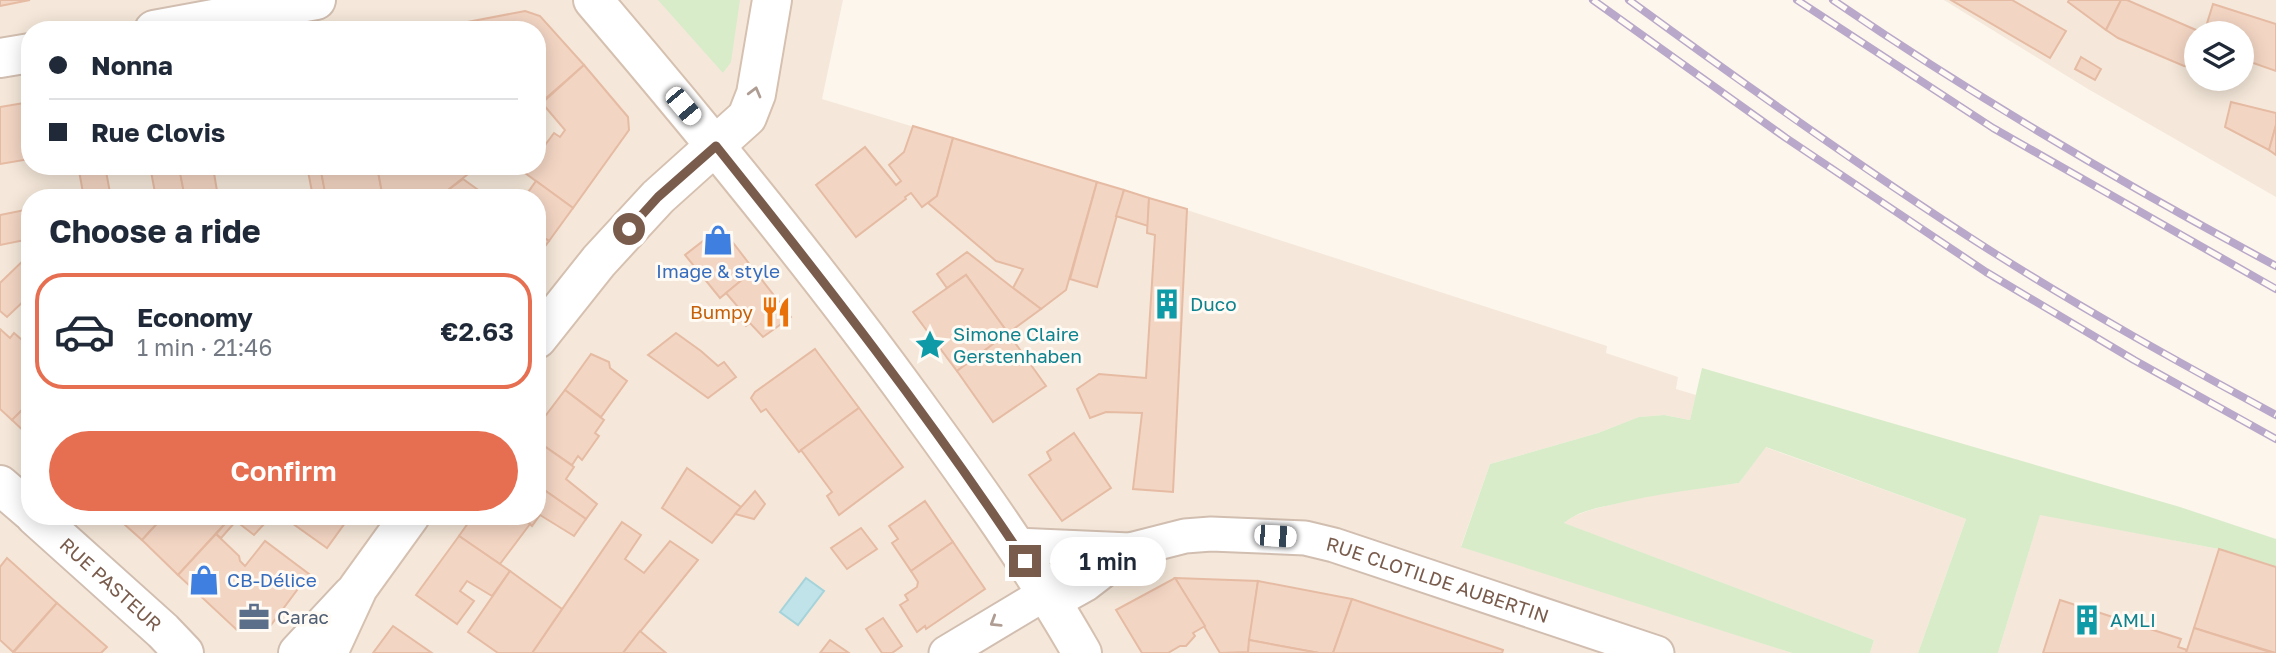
<!DOCTYPE html>
<html lang="en">
<head>
<meta charset="utf-8">
<style>
  body { margin:0; font-family:"Golos Text",sans-serif; background:#f2f2f3; color:#1f2937; height:100vh; display:flex; flex-direction:column; font-size:26px; white-space:nowrap }
  * { box-sizing:border-box; margin:0 }
  p { font-size:23px; color:#747a83 }
  .icon { flex:none; width:38px; height:38px; fill:none; stroke:currentColor; stroke-width:2; stroke-linecap:round; stroke-linejoin:round }
  .map { position:relative; flex:1; overflow:hidden }
  .panel { position:absolute; left:21px; top:189px; width:525px; height:336px; display:flex; flex-direction:column; background:#fff; border-radius:28px; box-shadow:0 4px 18px #0003 }
  .panel>* { flex:none }
  .top-card { position:absolute; left:21px; top:21px; width:525px; height:154px; border-radius:28px; box-shadow:0 4px 18px #0003; display:grid; align-content:center; height:154px; padding:0 28px; background:#fff }
  .tools { position:absolute; left:2184px; top:21px; display:grid; gap:14px }
  .tools a { display:grid; place-items:center; width:70px; height:70px; border-radius:50%; background:#fff; box-shadow:0 4px 18px #0003; font-size:35px }
  .end { position:absolute; width:32px; height:32px; margin:-16px; border:9px solid #7a5c4d; background:#fff; box-shadow:0 0 0 4px #fff }
  .from { border-radius:50% }
  .bubble { position:absolute; height:49px; border-radius:24px; background:#fff; box-shadow:0 4px 18px #0003; font-size:23px; font-weight:600; line-height:49px; text-align:center }
  .car { position:absolute; width:21px; height:42px; margin:-21px -10px; border-radius:9px; box-shadow:0 0 5px 2px #0007; background:linear-gradient(#fff 24%,#345 0 40%,#fff 0 76%,#345 0 86%,#fff 0) }
  .top-card b { display:flex; align-items:center; gap:24px; height:66px; font-size:26px }
  .top-card b+b { border-top:2px solid #e0e1e3 }
  .top-card i { width:18px; height:18px; background:#1f2937 }
  ul { padding:0; list-style:none }
  li { display:flex; align-items:center; gap:21px; height:116px; margin:0 14px 10px; padding:0 14px; border:4px solid transparent; border-radius:28px }
  li div { flex:1 }
  li b { display:block; font-size:26px }
  li em { font-style:normal; font-weight:600 }
  li.current { border-color:#e76f51 }
  li>.icon { width:63px; height:63px; stroke-width:1.5 }
  h2 { padding:0 28px; font-size:32px; line-height:84px }
  .action { display:flex; gap:14px; margin-top:auto; padding:14px 28px }
  .action a { flex:1; height:80px; border-radius:42px; background:#e76f51; color:#fff; font-size:28px; font-weight:600; line-height:80px; text-align:center }
  .map>svg:first-child { display:block }
</style>
</head>
<body>
<div class="map">
<svg width="2276" height="653" viewBox="0 0 2276 653">
  <rect width="100%" height="100%" fill="#fdf6ec"/>
  <g fill="#f5e8da" fill-rule="evenodd">
    <path d="M0 0H843L822 99 1187 210 1607 346 1606 353 1678 377 1676 389 1696 395 1690 420 1664 415 1640 417 1598 433 1490 464 1461 546 1792 653H0ZM30 30H537V166H30ZM30 198H537V516H30Z"/>
    <path d="M1944 0H2276V197L2088 89ZM2196 33H2242V79H2196Z"/>
    <polygon points="1765,447 1966,519 1918,653 1870,653 1874,640 1563,523 1574,516 1590,510 1659,493 1739,483"/>
    <polygon points="2040,514 2219,549 2276,567 2276,653 1998,653"/>
  </g>
  <g fill="#d8ecc9">
    <polygon points="658,0 740,0 731,62 723,73"/>
    <path d="M1702 368 2180 507 2276 539V567L2219 549 2040 515 1998 653H1918L1966 519 1766 447 1739 483C1697 489 1656 494 1615 504 1597 508 1578 511 1564 523L1874 640 1870 653H1792L1461 547 1490 464 1598 433 1639 417 1664 415 1690 420Z"/>
  </g>
  <polygon fill="#bfe3e8" stroke="#a5d3da" stroke-width="2" points="806,578 824,591 798,625 780,612"/>
  <g fill="#f3d5c3" stroke="#e6bba3" stroke-width="2">
    <polygon points="0,0 30,0 0,6"/>
    <polygon points="1951,0 2012,0 2066,31 2050,58"/>
    <polygon points="2069,0 2121,0 2106,30 2068,2"/>
    <polygon points="2121,0 2127,0 2203,33 2196,33 2196,67 2184,66 2118,38 2106,30"/>
    <polygon points="2213,4 2276,24 2276,71 2242,59 2242,33 2204,33"/>
    <polygon points="525,11 540,16 584,65 537,106 537,30 441,30 441,27"/>
    <polygon points="2081,57 2101,69 2095,80 2075,69"/>
    <polygon points="584,65 628,117 629,130 573,208 525,173 530,166 537,166 537,156 554,133 560,137 565,130 542,103"/>
    <polygon points="30,102 30,159 0,164 0,107"/>
    <polygon points="2231,102 2276,113 2276,125 2269,150 2225,127"/>
    <polygon points="2276,125 2276,155 2269,150"/>
    <polygon points="913,126 953,138 937,196 922,207 911,193 905,197 906,199 856,237 816,185 865,147 896,185 901,181 889,165 904,152"/>
    <polygon points="953,138 1097,182 1066,290 1041,309 1013,288 1023,269 996,261 928,203 937,196"/>
    <polygon points="105,166 111,198 84,198 79,171"/>
    <polygon points="150,166 179,166 185,198 156,198"/>
    <polygon points="307,166 320,166 326,195 313,197"/>
    <polygon points="320,166 377,166 383,198 326,198"/>
    <polygon points="377,166 478,166 448,190 410,198 383,198"/>
    <polygon points="213,167 218,197 185,198 180,173"/>
    <polygon points="463,179 481,192 477,198 410,198 448,190"/>
    <polygon points="536,181 573,208 549,241 537,233 537,198 524,198"/>
    <polygon points="1097,182 1124,190 1097,287 1070,279"/>
    <polygon points="1124,190 1149,198 1148,226 1116,216"/>
    <polygon points="1149,198 1187,209 1173,492 1133,489 1142,413 1106,412 1090,418 1077,389 1099,374 1146,378 1155,235 1147,233"/>
    <polygon points="30,209 30,239 0,245 0,215"/>
    <polygon points="721,227 754,270 720,298 685,255"/>
    <polygon points="537,233 549,241 537,257"/>
    <polygon points="30,239 30,295 7,317 0,311 0,283 29,255 26,240"/>
    <polygon points="967,252 1013,288 1041,309 1008,333 966,275 947,288 937,274"/>
    <polygon points="754,270 791,317 763,337 750,323 746,326 734,312 739,308 726,293"/>
    <polygon points="966,275 1008,333 957,371 913,312"/>
    <polygon points="0,329 10,338 14,333 30,347 30,402 12,420 0,409"/>
    <polygon points="676,333 701,351 718,366 724,362 736,377 708,398 648,355"/>
    <polygon points="1008,333 1046,386 993,422 957,371"/>
    <polygon points="815,349 859,408 799,452 766,409 761,412 751,398 755,392"/>
    <polygon points="591,354 609,362 610,368 627,381 601,417 565,390"/>
    <polygon points="565,390 604,420 595,433 599,436 582,460 578,456 572,465 537,441 537,427"/>
    <polygon points="30,402 30,437 12,420"/>
    <polygon points="859,408 903,467 839,515 827,496 832,492 801,450"/>
    <polygon points="1074,433 1111,488 1062,521 1029,475 1051,460 1047,452"/>
    <polygon points="537,441 574,467 566,479 597,504 586,519 537,485"/>
    <polygon points="687,468 741,507 712,543 662,508"/>
    <polygon points="537,485 586,519 574,536 540,515 532,526 520,516 537,516"/>
    <polygon points="755,491 765,504 754,519 735,514"/>
    <polygon points="925,501 953,542 911,571 892,543 898,539 889,526"/>
    <polygon points="115,516 164,516 142,540"/>
    <polygon points="164,516 232,516 178,575 142,540"/>
    <polygon points="232,516 257,516 265,523 254,535 236,521 221,538 216,534"/>
    <polygon points="282,516 350,516 327,548"/>
    <polygon points="473,516 520,516 530,524 500,564 459,536"/>
    <polygon points="622,522 641,535 625,559 644,573 670,541 698,560 623,653 532,653"/>
    <polygon points="861,528 877,549 847,569 831,548"/>
    <polygon points="216,534 239,556 240,561 245,566 265,541 309,574 268,629 238,631 178,575"/>
    <polygon points="459,536 510,571 492,596 467,581 460,591 474,601 457,624 416,595"/>
    <polygon points="953,542 985,589 926,629 925,626 917,632 900,605 908,600 905,595 917,587 918,582 911,571"/>
    <polygon points="2219,549 2276,567 2276,653 2194,628"/>
    <polygon points="7,558 57,603 13,652 0,640 0,567"/>
    <polygon points="510,571 562,609 532,653 498,653 468,632"/>
    <polygon points="1175,578 1258,581 1248,652 1220,653"/>
    <polygon points="1175,578 1205,626 1193,633 1195,636 1186,646 1180,646 1168,653 1142,653 1116,610"/>
    <polygon points="1258,581 1352,599 1333,653 1319,653 1249,640"/>
    <polygon points="1352,599 1503,650 1502,653 1333,653"/>
    <polygon points="2060,600 2181,639 2178,647 2187,650 2186,653 2043,653"/>
    <polygon points="57,603 107,647 101,653 13,653"/>
    <polygon points="883,618 902,646 892,653 882,653 866,629"/>
    <polygon points="393,626 432,653 373,653"/>
    <polygon points="2194,628 2273,653 2186,653"/>
    <polygon points="640,631 666,653 623,653"/>
    <polygon points="830,640 849,653 820,653"/>
    <polygon points="1249,640 1319,653 1248,653"/>
  </g>
  <g fill="none" stroke-linecap="round" stroke-linejoin="round">
    <g stroke="#d1beb0" stroke-width="37">
      <g id="minor">
        <path id="s1" d="M1014 545 1130 550 1185 536 1211 534 1305 538 1334 545 1657 653"/>
        <polyline points="1052,603 1086,584 1130,550"/>
        <polyline points="946,653 1046,593"/>
      </g>
    </g>
    <g stroke="#d1beb0" stroke-width="42">
      <g id="tertiary">
        <polyline points="154,30 316,0"/>
        <polyline points="0,58 30,53"/>
        <polyline points="0,485 30,511"/>
        <path id="s2" d="M35 516 163 631 184 653"/>
        <polyline points="298,653 352,595"/>
      </g>
    </g>
    <g stroke="#d6c0b0" stroke-width="42">
      <g id="secondary">
        <path d="M593 0C704 130 813 263 914 402 973 483 1032 565 1082 653"/>
        <polyline points="537,339 599,261 658,197 747,117 756,94 772,0"/>
        <polyline points="328,653 358,588 410,516"/>
      </g>
    </g>
    <use href="#minor" stroke="#fff" stroke-width="33"/>
    <use href="#tertiary" stroke="#fff" stroke-width="38"/>
    <use href="#secondary" stroke="#fff" stroke-width="38"/>
    <g stroke="#b9a8c9" stroke-width="8">
      <g id="rail">
        <polyline points="1593,0 1786,138 1986,272 2134,360 2276,439"/>
        <path d="M1629 0C1748 87 1867 172 1991 251 2084 310 2180 363 2276 415"/>
        <polyline points="1797,0 1993,128 2276,289"/>
        <path d="M1833 0C1975 97 2125 185 2276 266"/>
      </g>
    </g>
    <use href="#rail" stroke="#fffaf3" stroke-width="5" stroke-dasharray="16" stroke-linecap="butt"/>
  </g>
  <defs><path id="oneway-chevron" d="M-2-3.5L2.5 0L-2 3.5" fill="none" stroke-width="1.6" stroke-linecap="round" stroke-linejoin="round" transform="scale(1.75)"/></defs>
  <g stroke="#af9d94">
    <use href="#oneway-chevron" transform="translate(755 92) rotate(-75)"/>
    <use href="#oneway-chevron" transform="translate(995 622) rotate(148)"/>
  </g>
  <g fill="none" stroke-linecap="round" stroke-linejoin="round">
    <path stroke="#7a5c4d" stroke-width="9" d="M629 229 658 197 716 146C824 281 930 417 1025 561"/>
  </g>
  <defs>
    <g id="shop-bare" transform="scale(2.415)"><path d="M-5-2.5h2.3a2.7 3.5 0 0 1 5.4 0H5L5.5 6h-11ZM-1.5-2.5h3a1.5 2.3 0 0 0-3 0Z" fill="#3f7fe0" stroke="#fffaf3" stroke-width="2.5" paint-order="stroke"/></g>
    <g id="building-bare" transform="scale(2.415)"><path d="M-4-6H4V6H1V3H-1V6H-4ZM-2.5-4.3h1.7v1.8h-1.7ZM.8-4.3h1.7v1.8H.8ZM-2.5-1h1.7V.8h-1.7ZM.8-1h1.7V.8H.8Z" fill="#0f9aa8" stroke="#fffaf3" stroke-width="2.5" paint-order="stroke"/></g>
    <g id="restaurant-bare" transform="scale(2.415)"><path d="M-5-6h1v4h1v-4h1v4h1v-4h1v5L-1.5 .5V6h-2V.5L-5-1ZM5-6V6H3V1.5H1.5Q1.5-4 5-6Z" fill="#e8710a" stroke="#fffaf3" stroke-width="2.5" paint-order="stroke"/></g>
    <g id="sight-bare" transform="scale(2.415)"><path d="M0-6L1.8-2.2L6-1.7L2.9 1.2L3.7 5.4L0 3.3L-3.7 5.4L-2.9 1.2L-6-1.7L-1.8-2.2Z" fill="#0f9aa8" stroke="#fffaf3" stroke-width="2.5" paint-order="stroke"/></g>
    <g id="office-bare" transform="scale(2.415)"><path d="M-6-3h4V-5.5h4V-3h4V5H-6ZM-1-4.5V-3h2v-1.5ZM-6 0V1H6V0Z" fill="#5c6f8a" stroke="#fffaf3" stroke-width="2.5" paint-order="stroke"/></g>
  </defs>
  <g fill-rule="evenodd">
    <use href="#shop-bare" x="718" y="240"/>
    <use href="#building-bare" x="1167" y="304"/>
    <use href="#restaurant-bare" x="776" y="312"/>
    <use href="#sight-bare" x="930" y="345"/>
    <use href="#shop-bare" x="204" y="580"/>
    <use href="#office-bare" x="254" y="617"/>
    <use href="#building-bare" x="2087" y="620"/>
  </g>
  <g text-anchor="middle" stroke-width="6" stroke-linejoin="round" paint-order="stroke">
    <g font-size="19" fill="#366cbe" stroke="#fffaf3">
      <text x="718" y="278">Image &amp; style</text>
      <text x="227" y="587" text-anchor="start">CB-Délice</text>
    </g>
    <g font-size="19" fill="#0d838f" stroke="#fffaf3" text-anchor="start">
      <text x="1190" y="311">Duco</text>
      <text x="953" y="341">Simone Claire<tspan x="953" dy="22">Gerstenhaben</tspan></text>
      <text x="2110" y="627">AMLI</text>
    </g>
    <g font-size="19" fill="#c56008" stroke="#fffaf3" text-anchor="end">
      <text x="753" y="319">Bumpy</text>
    </g>
    <g font-size="19" fill="#7a5c4d" stroke="#fffaf3">
      <text dy="7" stroke="none"><textPath href="#s1" startOffset="432">RUE CLOTILDE AUBERTIN</textPath></text>
      <text dy="7" stroke="none"><textPath href="#s2" startOffset="102">RUE PASTEUR</textPath></text>
    </g>
    <g font-size="19" fill="#4e5e75" stroke="#fffaf3" text-anchor="start">
      <text x="277" y="624">Carac</text>
    </g>
  </g>
</svg>
<div class="tools">
<a><svg class="icon" aria-label="layers" viewBox="0 0 24 24"><path d="M12 4l9 5-9 5-9-5zM3 14l9 5 9-5"/></svg></a>
</div>
<i class="end from" style="left:629px;top:229px"></i>
<i class="end" style="left:1025px;top:561px"></i>
<div class="bubble" style="left:1050px;top:537px;width:116px">1 min</div>
<i class="car" style="left:683px;top:106px;rotate:140deg"></i>
<i class="car" style="left:1275px;top:536px;rotate:94deg"></i>
<div class="top-card">
<b><i class="from"></i>Nonna</b>
<b><i></i>Rue Clovis</b>
</div>
<section class="panel">
<h2>Choose a ride</h2>
<ul>
<li class="current"><svg class="icon" aria-label="car" viewBox="0 0 24 24"><path d="M5 17H2v-5l4-1 3-4h7l3 4 3 1v5h-3M9 17h6M6 11h13"/><circle cx="7" cy="17" r="2"/><circle cx="17" cy="17" r="2"/></svg><div><b>Economy</b><p>1 min · 21:46</p></div><em>€2.63</em></li>
</ul>
<div class="action"><a>Confirm</a></div>
</section>
</div>
</body>
</html>
